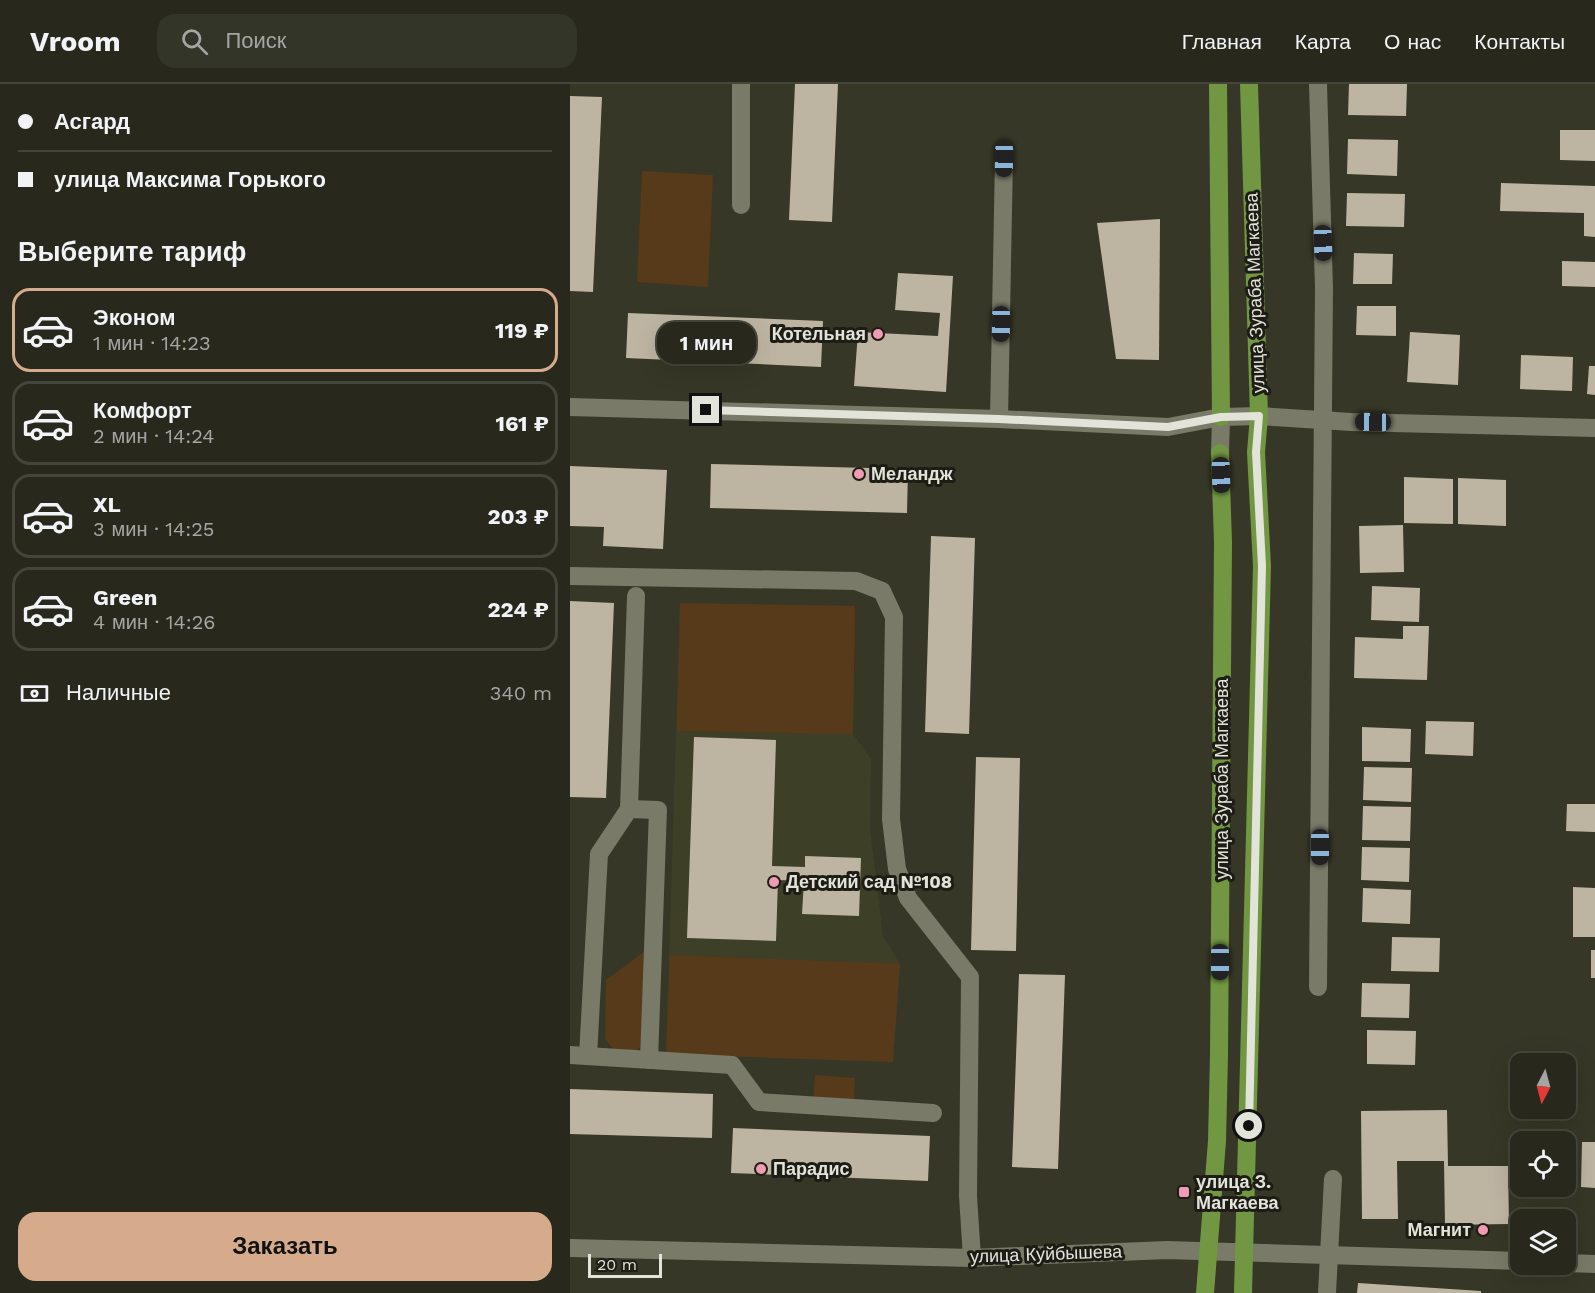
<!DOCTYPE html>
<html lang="ru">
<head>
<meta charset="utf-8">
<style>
  body { margin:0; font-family:"Work Sans",sans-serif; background:#343529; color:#f1f3f6; height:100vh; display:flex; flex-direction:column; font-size:22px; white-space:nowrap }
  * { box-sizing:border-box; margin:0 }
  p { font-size:20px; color:#a5a6a3 }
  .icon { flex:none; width:33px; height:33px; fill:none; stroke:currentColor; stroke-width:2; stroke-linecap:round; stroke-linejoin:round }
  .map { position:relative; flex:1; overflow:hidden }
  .drawer { display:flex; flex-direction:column; background:#28291c; width:570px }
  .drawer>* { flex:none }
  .hud { display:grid; align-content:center; height:132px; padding:0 18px; background:#28291c }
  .needle { width:39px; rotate:186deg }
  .controls { position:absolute; left:940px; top:969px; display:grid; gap:12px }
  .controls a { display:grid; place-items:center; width:66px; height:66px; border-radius:12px; background:#28291c; box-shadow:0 6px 24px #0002,0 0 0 2px #44453b; font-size:30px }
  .scale { position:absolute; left:18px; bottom:15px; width:74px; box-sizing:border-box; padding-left:6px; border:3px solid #e3e4d9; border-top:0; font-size:16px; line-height:21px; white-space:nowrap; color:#e3e4d9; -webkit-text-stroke:4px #1d1d16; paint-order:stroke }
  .end { position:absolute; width:27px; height:27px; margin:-14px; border:8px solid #e3e4d9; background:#111; box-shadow:0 0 0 3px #111 }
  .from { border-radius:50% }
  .bubble { position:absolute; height:42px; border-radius:18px; background:#28291c; box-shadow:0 6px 24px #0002,0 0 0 2px #44453b; font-size:20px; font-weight:700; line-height:42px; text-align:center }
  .car { position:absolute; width:18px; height:36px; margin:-18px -9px; border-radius:8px; box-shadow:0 0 4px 2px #0007; background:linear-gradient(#222 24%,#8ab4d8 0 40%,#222 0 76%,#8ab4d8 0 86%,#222 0) }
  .hud b { display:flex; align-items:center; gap:21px; height:57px; font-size:22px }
  .hud b+b { border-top:2px solid #44453b }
  .hud i { width:15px; height:15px; background:#f1f3f6 }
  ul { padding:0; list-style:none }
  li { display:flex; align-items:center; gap:18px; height:84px; margin:0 12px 9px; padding:0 6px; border:3px solid #44453b; border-radius:18px }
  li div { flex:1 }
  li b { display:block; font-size:22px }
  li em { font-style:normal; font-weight:700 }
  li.current { border-color:#d6ab8b }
  li>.icon { width:54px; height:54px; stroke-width:1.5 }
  h2 { padding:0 18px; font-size:27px; line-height:72px }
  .pay { display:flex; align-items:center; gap:15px; height:66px; padding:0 18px; font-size:22px }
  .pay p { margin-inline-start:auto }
  .action { display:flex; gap:12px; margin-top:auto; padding:12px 18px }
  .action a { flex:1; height:69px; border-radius:18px; background:#d6ab8b; color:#111; font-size:24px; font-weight:700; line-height:69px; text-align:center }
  header { display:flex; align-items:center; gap:36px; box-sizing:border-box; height:84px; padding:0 30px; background:#28291c; border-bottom:2px solid #44453b }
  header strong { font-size:28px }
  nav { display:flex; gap:33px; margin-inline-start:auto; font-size:21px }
  .search { width:420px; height:54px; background:#343529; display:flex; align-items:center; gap:15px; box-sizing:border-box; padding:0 21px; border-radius:18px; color:#a5a6a3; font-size:22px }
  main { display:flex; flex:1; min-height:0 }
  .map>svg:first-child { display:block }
</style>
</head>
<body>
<header>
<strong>Vroom</strong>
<div class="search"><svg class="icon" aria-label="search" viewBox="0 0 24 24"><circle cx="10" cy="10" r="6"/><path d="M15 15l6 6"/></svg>Поиск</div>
<nav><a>Главная</a><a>Карта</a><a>О нас</a><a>Контакты</a></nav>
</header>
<main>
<section class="drawer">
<div class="hud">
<b><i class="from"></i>Асгард</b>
<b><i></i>улица Максима Горького</b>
</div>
<h2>Выберите тариф</h2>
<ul>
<li class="current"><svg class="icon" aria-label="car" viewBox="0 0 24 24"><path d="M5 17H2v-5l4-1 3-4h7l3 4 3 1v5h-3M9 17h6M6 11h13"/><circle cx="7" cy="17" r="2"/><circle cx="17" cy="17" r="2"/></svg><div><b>Эконом</b><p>1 мин · 14:23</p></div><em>119 ₽</em></li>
<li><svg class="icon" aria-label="car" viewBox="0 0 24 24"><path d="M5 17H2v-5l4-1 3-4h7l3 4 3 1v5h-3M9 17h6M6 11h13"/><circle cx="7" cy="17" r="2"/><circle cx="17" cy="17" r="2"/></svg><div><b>Комфорт</b><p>2 мин · 14:24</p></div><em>161 ₽</em></li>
<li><svg class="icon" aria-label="car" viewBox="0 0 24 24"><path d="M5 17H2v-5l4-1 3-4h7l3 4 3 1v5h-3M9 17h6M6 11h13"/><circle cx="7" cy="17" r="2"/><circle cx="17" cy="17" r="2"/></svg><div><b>XL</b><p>3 мин · 14:25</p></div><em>203 ₽</em></li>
<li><svg class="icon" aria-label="car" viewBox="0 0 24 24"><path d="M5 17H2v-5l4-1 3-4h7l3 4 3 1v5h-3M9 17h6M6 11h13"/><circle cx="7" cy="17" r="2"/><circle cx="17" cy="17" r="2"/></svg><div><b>Green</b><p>4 мин · 14:26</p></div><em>224 ₽</em></li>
</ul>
<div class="pay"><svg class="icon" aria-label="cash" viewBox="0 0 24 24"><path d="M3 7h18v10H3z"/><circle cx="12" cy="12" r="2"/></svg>Наличные<p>340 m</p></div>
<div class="action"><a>Заказать</a></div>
</section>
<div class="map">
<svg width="1025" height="1209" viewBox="0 0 1025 1209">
  <rect width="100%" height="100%" fill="#363726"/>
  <polygon fill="#3e3f27" points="110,519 285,522 283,650 301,675 300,745 313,852 330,880 323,978 96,970"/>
  <g fill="#573a19">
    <polygon points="72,87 143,91 138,203 67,198"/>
    <polygon points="110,519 285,522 283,650 107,647"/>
    <polygon points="75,867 72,961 65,968 44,966 35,955 36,896"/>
    <polygon points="100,871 330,880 323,978 96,970"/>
    <polygon points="245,991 285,994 284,1019 243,1017"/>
  </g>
  <g fill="#bdb5a2">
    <polygon points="225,0 268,0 262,138 219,136"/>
    <polygon points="779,0 837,0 836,32 778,31"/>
    <polygon points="0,12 32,13 23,208 0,207"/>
    <polygon points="990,46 1025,46 1025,77 990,76"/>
    <polygon points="778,55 828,56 827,92 777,90"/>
    <polygon points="931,99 1025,102 1025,153 1014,152 1014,129 930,127"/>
    <polygon points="777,109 835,110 834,143 776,142"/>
    <polygon points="590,135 589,276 546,275 527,139"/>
    <polygon points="784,169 823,170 822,200 783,200"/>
    <polygon points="992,177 1025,178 1025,203 992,202"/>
    <polygon points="328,189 383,192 376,308 284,302 288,248 368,252 370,229 325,226"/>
    <polygon points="787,222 826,222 826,252 786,251"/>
    <polygon points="58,229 253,237 251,283 56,274"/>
    <polygon points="840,248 890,251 888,301 837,298"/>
    <polygon points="951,271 1003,273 1002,307 950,305"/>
    <polygon points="1019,282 1025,282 1025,311 1017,310"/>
    <polygon points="141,380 338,385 337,429 140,424"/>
    <polygon points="0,382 97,386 93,465 33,462 34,443 0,442"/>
    <polygon points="834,393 883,395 883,440 834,439"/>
    <polygon points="888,394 936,396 936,442 888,440"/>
    <polygon points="833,441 834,488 790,489 789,442"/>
    <polygon points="361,452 405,454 399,650 355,648"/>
    <polygon points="802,502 850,504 849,538 801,536"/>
    <polygon points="0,517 44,519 36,714 0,713"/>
    <polygon points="833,542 859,542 857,596 784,594 785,553 833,555"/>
    <polygon points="856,637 904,638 903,672 855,670"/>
    <polygon points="792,643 841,645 840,678 792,677"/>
    <polygon points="124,653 206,656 202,782 235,783 235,772 291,774 289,832 232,830 234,797 208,796 206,857 117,854"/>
    <polygon points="406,673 450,674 446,867 401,866"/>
    <polygon points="794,683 842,684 841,718 793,716"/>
    <polygon points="997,720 1025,720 1025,748 996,747"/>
    <polygon points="793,722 841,723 840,757 792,756"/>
    <polygon points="792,763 840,764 839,798 791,796"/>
    <polygon points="1003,803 1025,804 1025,853 1003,853"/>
    <polygon points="793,804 841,806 840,840 792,838"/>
    <polygon points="822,853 870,854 869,888 821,887"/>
    <rect x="1021" y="866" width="4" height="28"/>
    <polygon points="449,890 495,891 488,1085 442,1083"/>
    <polygon points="792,899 840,900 839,934 791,933"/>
    <polygon points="797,946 846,947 845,981 797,980"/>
    <polygon points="0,1005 143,1010 142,1054 0,1050"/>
    <polygon points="877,1026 878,1082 938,1082 939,1140 875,1141 874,1077 827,1077 828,1135 792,1135 791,1027"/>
    <polygon points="163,1044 360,1052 358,1097 161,1089"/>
    <polygon points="1012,1058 1025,1058 1025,1104 1011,1103"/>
    <polygon points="788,1199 911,1207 911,1209 787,1209"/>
  </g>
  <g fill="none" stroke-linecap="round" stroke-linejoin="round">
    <g stroke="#797a67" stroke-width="18">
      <polyline points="171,0 171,121"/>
      <polyline points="748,0 754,204 748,903"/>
      <polyline points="0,323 429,335 598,343 651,333 689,332 781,338 1025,344"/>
      <polyline points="429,335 434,75"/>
      <polyline points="650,369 651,333"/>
      <polyline points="0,492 286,497 312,507 324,533 321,735 327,785 338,814 400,893 398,1112 402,1174"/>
      <polyline points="59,725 88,726 79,976"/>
      <polyline points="0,971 162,981 189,1018 363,1029"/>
      <polyline points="18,972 29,770 59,725 66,512"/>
      <polyline points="0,1164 402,1174 597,1166 951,1177"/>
      <polyline points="996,1179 1025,1180"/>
      <polyline points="757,1209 763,1095"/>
    </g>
    <g stroke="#729742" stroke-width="18">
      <polyline points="648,0 651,333"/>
      <polyline points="635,1209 647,1057 649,971 653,458 650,369"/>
      <polyline points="673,1209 692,482 686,368 689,332 679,0"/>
    </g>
  </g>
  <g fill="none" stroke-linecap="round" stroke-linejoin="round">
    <polyline stroke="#e3e4d9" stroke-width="8" points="136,326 429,335 598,343 651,333 689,332 686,368 692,482 679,1042"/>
  </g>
  <g fill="#f19ab3" stroke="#1d1d16" stroke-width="2">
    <circle cx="308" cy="250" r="6"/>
    <circle cx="289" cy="390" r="6"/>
    <circle cx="204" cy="798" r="6"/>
    <circle cx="191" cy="1085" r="6"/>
    <rect x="608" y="1102" width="12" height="12" rx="3"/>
    <circle cx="913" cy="1146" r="6"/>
  </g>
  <g text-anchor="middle" stroke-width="6" stroke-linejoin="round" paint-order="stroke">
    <g font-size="18" fill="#e3e4d9" stroke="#1d1d16">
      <text transform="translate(685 209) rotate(-92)" y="6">улица Зураба Магкаева</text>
      <text transform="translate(652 695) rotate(-90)" y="6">улица Зураба Магкаева</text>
      <text transform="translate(476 1170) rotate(-2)" y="6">улица Куйбышева</text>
    </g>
    <g font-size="18" font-weight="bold" fill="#e3e4d9" stroke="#1d1d16" text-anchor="start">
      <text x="296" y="256" text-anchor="end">Котельная</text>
      <text x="301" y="396">Меландж</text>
      <text x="216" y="804">Детский сад №108</text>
      <text x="203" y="1091">Парадис</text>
      <text x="626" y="1104">улица З.<tspan x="626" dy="21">Магкаева</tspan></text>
      <text x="901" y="1152" text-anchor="end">Магнит</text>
    </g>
  </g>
</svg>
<div class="controls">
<a><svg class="needle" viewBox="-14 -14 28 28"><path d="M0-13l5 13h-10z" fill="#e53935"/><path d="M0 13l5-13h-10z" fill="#a5a6a3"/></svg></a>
<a><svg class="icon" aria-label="locate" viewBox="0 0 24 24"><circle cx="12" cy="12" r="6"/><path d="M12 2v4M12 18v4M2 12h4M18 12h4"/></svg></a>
<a><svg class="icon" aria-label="layers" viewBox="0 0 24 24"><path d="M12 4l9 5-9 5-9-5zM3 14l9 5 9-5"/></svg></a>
</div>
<div class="scale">20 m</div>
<i class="end from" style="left:679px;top:1042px"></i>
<i class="end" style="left:136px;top:326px"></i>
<div class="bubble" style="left:87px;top:238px;width:99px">1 мин</div>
<i class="car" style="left:434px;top:75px;rotate:181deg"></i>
<i class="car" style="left:753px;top:159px;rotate:178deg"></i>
<i class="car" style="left:431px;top:240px;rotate:181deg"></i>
<i class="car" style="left:803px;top:338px;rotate:271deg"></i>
<i class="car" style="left:651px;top:391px;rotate:178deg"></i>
<i class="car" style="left:750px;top:763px;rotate:180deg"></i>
<i class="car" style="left:650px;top:878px;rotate:180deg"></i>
</div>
</main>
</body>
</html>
